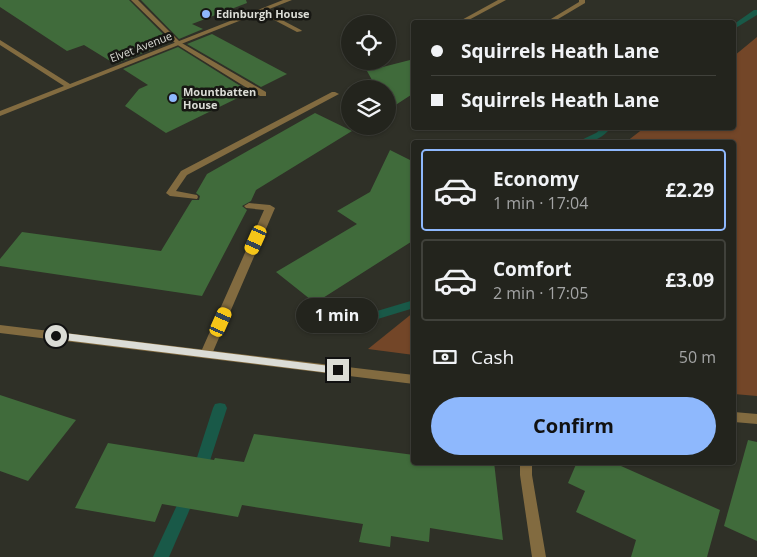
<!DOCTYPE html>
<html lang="en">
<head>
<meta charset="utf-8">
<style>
  body { margin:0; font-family:"Open Sans",sans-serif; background:#2b2c26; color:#f1f3f6; height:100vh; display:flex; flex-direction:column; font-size:19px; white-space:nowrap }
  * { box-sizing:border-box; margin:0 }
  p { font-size:16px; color:#a3a4a4 }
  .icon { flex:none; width:28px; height:28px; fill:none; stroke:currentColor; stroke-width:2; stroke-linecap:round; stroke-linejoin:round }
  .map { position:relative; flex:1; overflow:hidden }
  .panel { position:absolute; left:411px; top:140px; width:325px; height:325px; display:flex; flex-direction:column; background:#23241d; border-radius:5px; box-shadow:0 1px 4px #0004,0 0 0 1px #40413b }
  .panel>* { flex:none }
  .top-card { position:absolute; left:411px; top:20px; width:325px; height:110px; border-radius:5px; box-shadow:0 1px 4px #0004,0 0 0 1px #40413b; display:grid; align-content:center; height:110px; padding:0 20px; background:#23241d }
  .tools { position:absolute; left:341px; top:15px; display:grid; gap:10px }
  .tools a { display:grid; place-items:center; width:55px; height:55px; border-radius:50%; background:#23241d; box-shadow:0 1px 4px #0004,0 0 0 1px #40413b; font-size:25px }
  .end { position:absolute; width:22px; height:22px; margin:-11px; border:6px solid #dbdcd6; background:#111; box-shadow:0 0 0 2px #111 }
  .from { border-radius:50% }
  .bubble { position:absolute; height:35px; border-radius:18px; background:#23241d; box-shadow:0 1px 4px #0004,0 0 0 1px #40413b; font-size:16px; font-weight:700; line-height:35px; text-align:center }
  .car { position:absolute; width:15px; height:30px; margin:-15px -8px; border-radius:6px; box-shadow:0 0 4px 1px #0007; background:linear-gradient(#f5c518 24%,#345 0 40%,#f5c518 0 76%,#345 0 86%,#f5c518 0) }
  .top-card b { display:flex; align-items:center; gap:18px; height:48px; font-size:19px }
  .top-card b+b { border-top:1px solid #40413b }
  .top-card i { width:12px; height:12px; background:#f1f3f6 }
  ul { padding:9px 0 0; list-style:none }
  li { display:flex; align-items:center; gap:15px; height:82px; margin:0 10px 8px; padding:0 10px; border:2px solid #40413b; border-radius:5px }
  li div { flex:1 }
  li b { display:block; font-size:19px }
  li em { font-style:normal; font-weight:700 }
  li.active { border-color:#8eb8fd }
  li>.icon { width:45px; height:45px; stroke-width:1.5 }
  .pay { display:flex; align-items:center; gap:12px; height:55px; padding:0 20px; font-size:19px }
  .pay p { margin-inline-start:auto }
  .button { display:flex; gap:10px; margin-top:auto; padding:10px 20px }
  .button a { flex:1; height:58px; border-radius:30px; background:#8eb8fd; color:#111; font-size:20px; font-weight:700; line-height:58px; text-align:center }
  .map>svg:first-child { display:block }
</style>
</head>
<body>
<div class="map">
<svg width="757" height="557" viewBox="0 0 757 557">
  <rect width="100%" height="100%" fill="#2f3027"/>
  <g fill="#734628">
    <polygon points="757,37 757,396 734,394 734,142 626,142 644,128 734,128 734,56"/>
    <polygon points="414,312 414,355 368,349"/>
  </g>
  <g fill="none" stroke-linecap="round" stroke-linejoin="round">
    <g fill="#195948" fill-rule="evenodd">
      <polygon points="754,10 757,10 757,15 734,29 734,24"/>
      <path d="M602 128H611C602 138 591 144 577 142L596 133Z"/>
      <polygon points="414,300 414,308 371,321 367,320 365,317 367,314"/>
      <polygon points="220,403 225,404 227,408 206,473 204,477 199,479 194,477 192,473 213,408 215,404"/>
      <polygon points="189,488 194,490 196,495 169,557 153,557 184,490"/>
    </g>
  </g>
  <g fill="#406b3b">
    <polygon points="0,0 129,0 171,42 115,64 84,45 67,51 0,7"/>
    <polygon points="141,0 246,0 247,3 192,24 203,29 179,39"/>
    <polygon points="212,34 287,74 261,87 187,44"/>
    <polygon points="178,47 250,92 166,133 125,106 139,89 148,85 123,69"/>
    <polygon points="414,59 414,93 394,106 388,100 388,89 377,89 367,71"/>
    <polygon points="315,113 352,131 256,190 251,201 242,206 247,210 202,296 0,266 0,259 22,232 161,251 192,200 199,200 200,196 196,193 207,174"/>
    <polygon points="390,150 414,162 414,240 315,303 276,272 357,224 337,211 370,192"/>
    <polygon points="0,395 76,420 28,481 0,471"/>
    <polygon points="254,434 414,455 414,462 494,462 503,540 430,528 429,542 391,536 390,547 359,542 363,524 242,505 238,517 162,504 155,522 75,508 108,443 214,460 215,458 244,462"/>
    <polygon points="748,440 757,442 757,541 724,526"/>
    <polygon points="577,462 612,462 720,510 707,557 631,557 636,540 576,512 585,491 568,483"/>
  </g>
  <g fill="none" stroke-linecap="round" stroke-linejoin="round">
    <g fill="#826b40" fill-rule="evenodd">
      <polygon points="131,0 138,0 180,42 266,92 266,96 260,96 176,44"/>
      <polygon points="498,0 506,0 465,22 458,22"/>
      <polygon points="579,0 585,0 585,3 553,22 546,22 579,2"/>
      <polygon points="261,9 301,30 302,31 297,32 259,12 258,11"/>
      <polygon points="332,92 335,92 339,94 187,175 176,191 197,195 198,197 197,199 170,196 166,193 181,171"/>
      <polygon points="249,203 270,205 275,208 212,354 210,357 202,357 200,354 264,210 246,208 244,206"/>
    </g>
    <g fill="#826b40" fill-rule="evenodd">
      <polygon points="283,0 292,0 0,116 0,111 64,86 0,45 0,40 70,84"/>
      <polygon points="520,462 532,462 532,475 546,557 532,557 520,475"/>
    </g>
    <g fill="#826b40" fill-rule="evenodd">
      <polygon points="0,325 414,375 414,384 0,333"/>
      <polygon points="734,412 757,414 757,424 734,422"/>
    </g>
  </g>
  <polygon fill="#dbdcd6" points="56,332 338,367 343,370 338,374 56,339 52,336"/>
  <g fill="#8eb8fd" stroke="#171713" stroke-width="2">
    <circle cx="206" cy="14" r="5"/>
    <circle cx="173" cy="98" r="5"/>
  </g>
  <g text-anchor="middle" stroke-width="5" stroke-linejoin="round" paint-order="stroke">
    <g font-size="11" font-weight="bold" fill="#dbdcd6" stroke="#171713" text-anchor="start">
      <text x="216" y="18">Edinburgh House</text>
      <text x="183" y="96">Mountbatten<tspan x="183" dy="13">House</tspan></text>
    </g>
    <g font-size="11" fill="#dbdcd6" stroke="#171713">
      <text transform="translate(141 47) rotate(-21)" y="4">Elvet Avenue</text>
    </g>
  </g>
</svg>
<div class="tools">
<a><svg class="icon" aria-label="locate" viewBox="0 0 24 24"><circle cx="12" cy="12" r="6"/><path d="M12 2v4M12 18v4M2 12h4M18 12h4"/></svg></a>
<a><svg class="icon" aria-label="layers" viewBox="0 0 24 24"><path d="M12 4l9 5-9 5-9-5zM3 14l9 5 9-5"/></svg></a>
</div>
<i class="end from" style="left:56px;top:336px"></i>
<i class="end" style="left:338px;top:370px"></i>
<div class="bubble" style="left:296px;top:298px;width:82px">1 min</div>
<i class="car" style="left:256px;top:240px;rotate:204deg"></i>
<i class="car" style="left:221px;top:322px;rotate:24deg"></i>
<div class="top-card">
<b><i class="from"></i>Squirrels Heath Lane</b>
<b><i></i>Squirrels Heath Lane</b>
</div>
<section class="panel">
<ul>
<li class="active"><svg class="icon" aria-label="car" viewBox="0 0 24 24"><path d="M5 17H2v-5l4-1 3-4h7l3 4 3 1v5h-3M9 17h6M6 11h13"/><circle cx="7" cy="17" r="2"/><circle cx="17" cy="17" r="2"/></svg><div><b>Economy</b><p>1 min · 17:04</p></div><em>£2.29</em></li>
<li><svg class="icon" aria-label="car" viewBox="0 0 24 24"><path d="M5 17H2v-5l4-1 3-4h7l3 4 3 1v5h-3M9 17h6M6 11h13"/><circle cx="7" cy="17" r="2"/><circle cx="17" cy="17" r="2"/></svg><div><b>Comfort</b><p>2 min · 17:05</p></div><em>£3.09</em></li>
</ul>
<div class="pay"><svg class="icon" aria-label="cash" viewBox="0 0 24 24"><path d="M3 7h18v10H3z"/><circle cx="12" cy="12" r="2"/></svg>Cash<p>50 m</p></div>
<div class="button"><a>Confirm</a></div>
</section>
</div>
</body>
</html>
